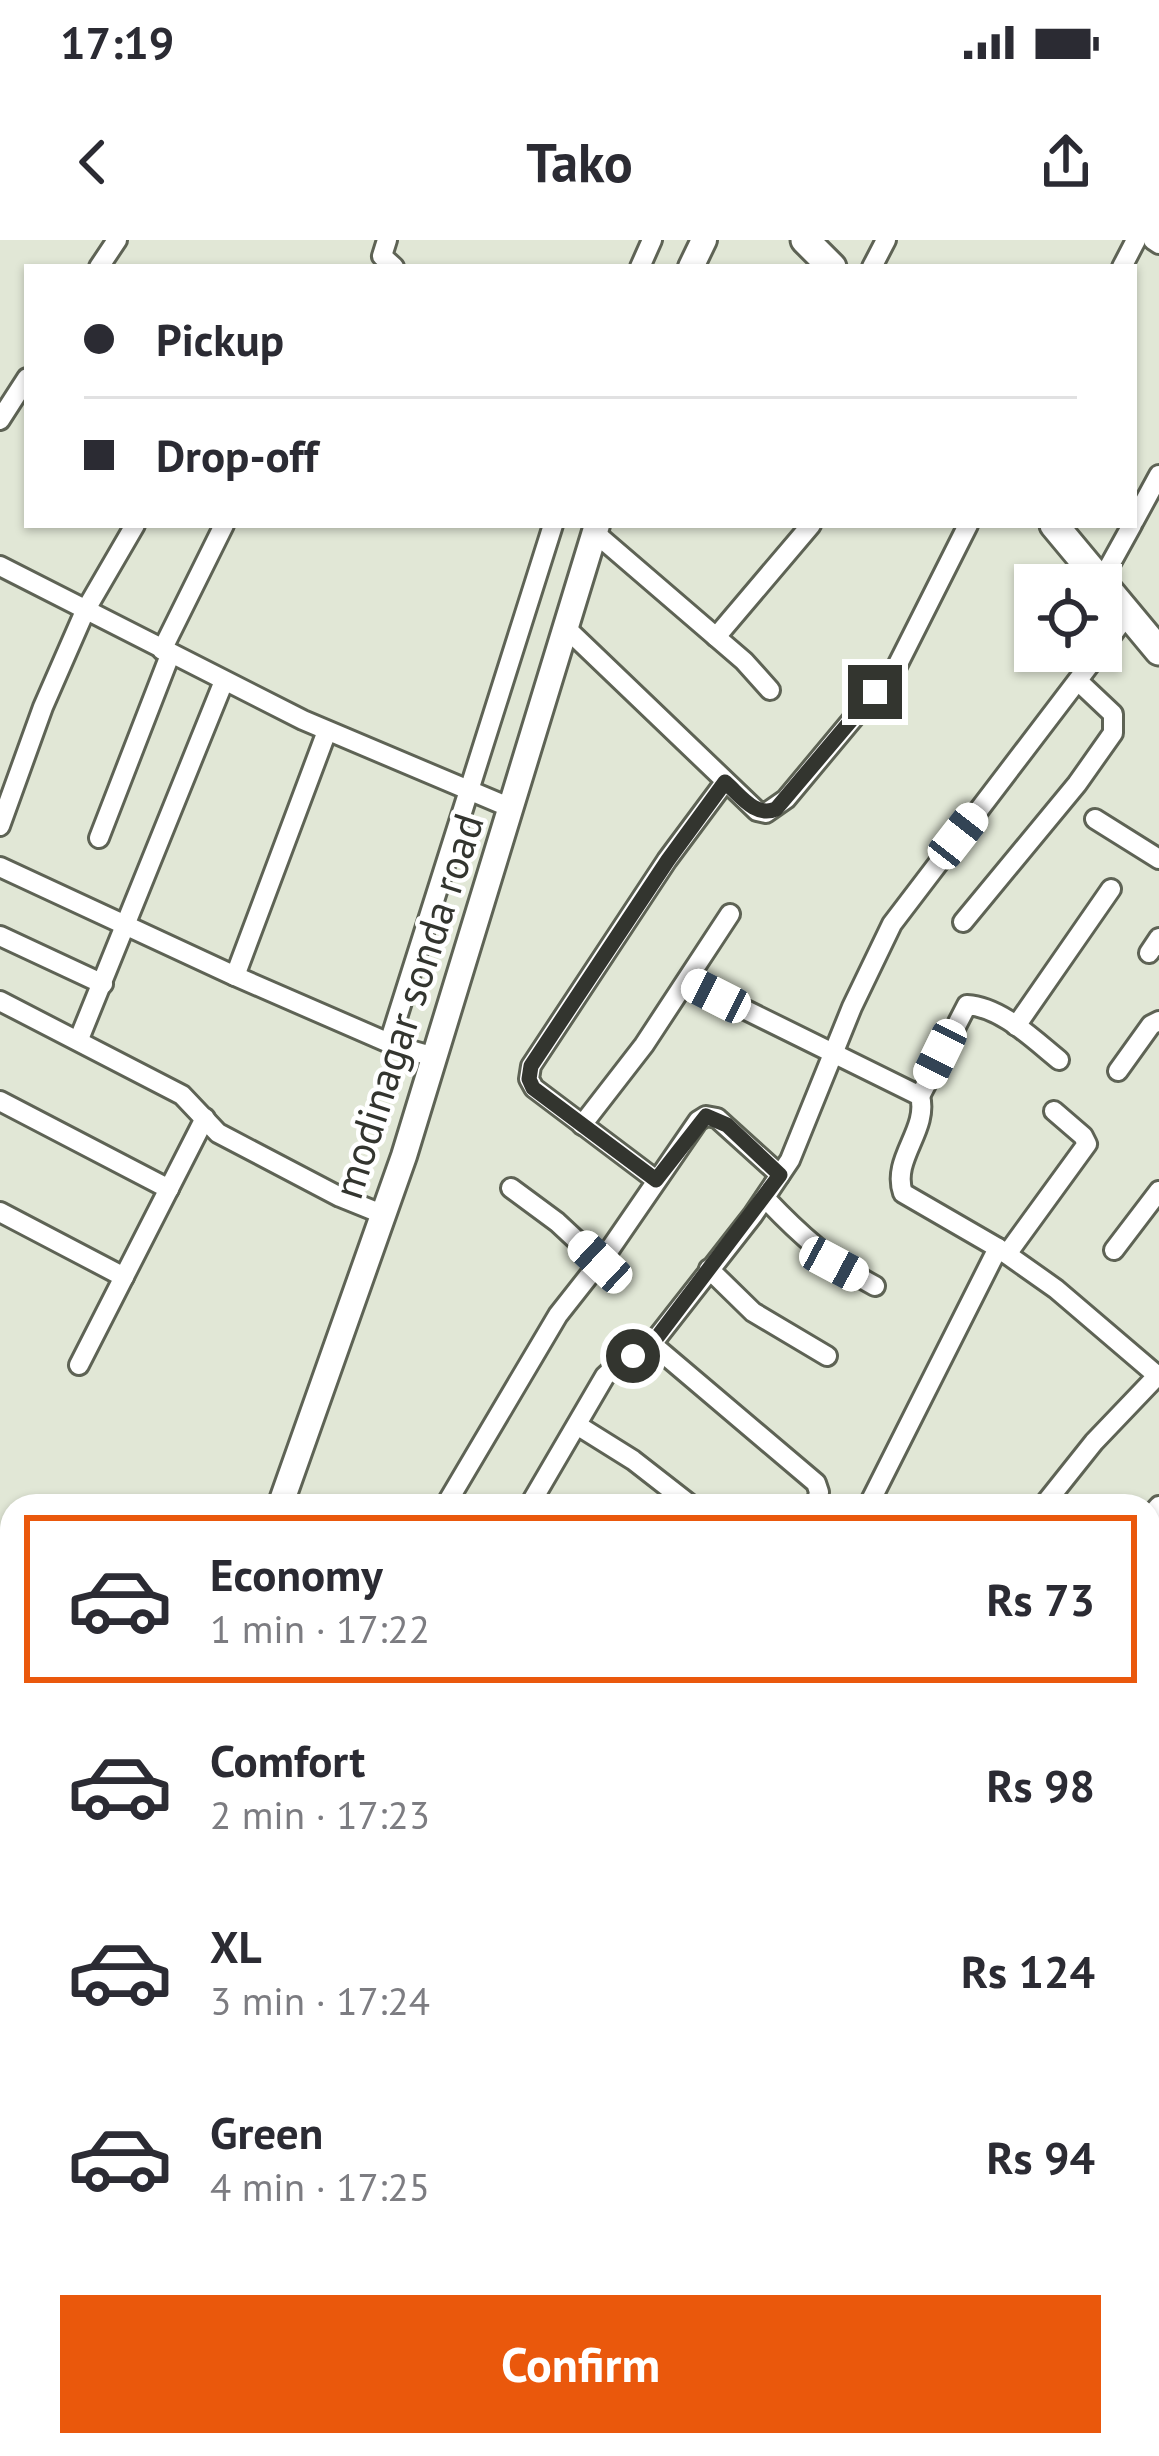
<!DOCTYPE html>
<html lang="en">
<head>
<meta charset="utf-8">
<style>
  body { margin:0; font-family:"PT Sans",sans-serif; background:#f2f2f3; color:#2b2b33; height:100vh; display:flex; flex-direction:column; font-size:45px; white-space:nowrap }
  * { box-sizing:border-box; margin:0 }
  p { font-size:39px; color:#7c7c81 }
  .icon { flex:none; width:66px; height:66px; fill:none; stroke:currentColor; stroke-width:2; stroke-linecap:round; stroke-linejoin:round }
  .map { position:relative; flex:1; overflow:hidden }
  .details { position:absolute; left:0px; top:1254px; width:1161px; height:963px; display:flex; flex-direction:column; background:#fff; border-radius:36px 36px 0 0; box-shadow:0 3px 9px #0004 }
  .details>* { flex:none }
  .hud { position:absolute; left:24px; top:24px; width:1113px; height:264px; border-radius:0px; box-shadow:0 3px 9px #0004; display:grid; align-content:center; height:264px; padding:0 60px; background:#fff }
  .buttons { position:absolute; left:1014px; top:324px; display:grid; gap:24px }
  .buttons a { display:grid; place-items:center; width:108px; height:108px; border-radius:0px; background:#fff; box-shadow:0 3px 9px #0004; font-size:60px }
  .end { position:absolute; width:54px; height:54px; margin:-27px; border:15px solid #33352f; background:#fff; box-shadow:0 0 0 6px #fff }
  .from { border-radius:50% }
  .car { position:absolute; width:36px; height:72px; margin:-36px -18px; border-radius:15px; box-shadow:0 0 9px 3px #0007; background:linear-gradient(#fff 24%,#345 0 40%,#fff 0 76%,#345 0 86%,#fff 0) }
  .hud b { display:flex; align-items:center; gap:42px; height:114px; font-size:45px }
  .hud b+b { border-top:3px solid #e1e1e2 }
  .hud i { width:30px; height:30px; background:#2b2b33 }
  ul { padding:21px 0 0; list-style:none }
  li { display:flex; align-items:center; gap:36px; height:168px; margin:0 24px 18px; padding:0 36px; border:6px solid transparent; border-radius:0px }
  li div { flex:1 }
  li b { display:block; font-size:45px }
  li em { font-style:normal; font-weight:800 }
  li.current { border-color:#ea580c }
  li>.icon { width:108px; height:108px; stroke-width:1.5 }
  .action { display:flex; gap:24px; margin-top:auto; padding:24px 60px }
  .action a { flex:1; height:138px; border-radius:0px; background:#ea580c; color:#fff; font-size:48px; font-weight:800; line-height:138px; text-align:center }
  .status { display:flex; justify-content:space-between; align-items:center; height:84px; padding:0 60px; background:#fff; direction:ltr }
  .status svg { height:33px; fill:currentColor }
  header { display:flex; justify-content:space-between; align-items:center; height:156px; padding:0 60px; background:#fff; font-size:54px; font-weight:800 }
  .map>svg:first-child { display:block }
</style>
</head>
<body>
<div class="status"><b>17:19</b><svg viewBox="0 0 49 12"><path d="M0 12V9h3v3zM5 12V6h3v6zM10 12V3h3v9zM15 12V0h3v12zM26 1h20v11H26zM47 4h2v5h-2z"/></svg></div>
<header><svg class="icon" aria-label="back" viewBox="0 0 24 24"><path d="M15 5l-7 7 7 7"/></svg>Tako<svg class="icon" aria-label="share" viewBox="0 0 24 24"><path d="M12 15V3M7 8l5-5 5 5M5 13v7h14v-7"/></svg></header>
<div class="map">
<svg width="1159" height="2216" viewBox="0 0 1159 2216">
  <rect width="100%" height="100%" fill="#e1e7d6"/>
  <g fill="none" stroke-linecap="round" stroke-linejoin="round">
    <g stroke="#5e6355" stroke-width="24">
      <g id="minor">
        <polyline points="387,0 382,16 394,27"/>
        <polyline points="1153,0 1159,4"/>
        <polyline points="99,27 117,0"/>
        <polyline points="640,27 652,0"/>
        <polyline points="872,27 886,0"/>
        <polyline points="1122,27 1136,0"/>
        <polyline points="0,180 27,138"/>
        <polyline points="1134,281 1159,235"/>
        <polyline points="594,292 744,421 770,450"/>
        <polyline points="0,326 303,480 511,568"/>
        <polyline points="1101,341 1132,285"/>
        <polyline points="566,388 757,571 766,573 786,559 897,426 968,285"/>
        <polyline points="716,397 811,285"/>
        <polyline points="162,410 224,285"/>
        <polyline points="1101,410 1128,373"/>
        <polyline points="1095,579 1159,619"/>
        <polyline points="0,586 43,467 85,371 135,285"/>
        <polyline points="99,598 170,415"/>
        <polyline points="0,627 235,736 396,806 431,816"/>
        <polyline points="963,682 1077,544 1113,493 1113,474 1078,441"/>
        <polyline points="0,696 103,744"/>
        <polyline points="1149,713 1159,698"/>
        <polyline points="235,736 327,491"/>
        <path d="M687 741 920 856C929 890 891 919 903 953L998 1008 1056 1049 1159 1137"/>
        <polyline points="0,761 182,855 218,893 340,957 382,974"/>
        <polyline points="1016,786 1111,649"/>
        <polyline points="79,799 224,441"/>
        <polyline points="389,803 553,285"/>
        <polyline points="1118,831 1151,785 1159,781"/>
        <path d="M920 856 967 765C1001 767 1033 799 1059 820"/>
        <polyline points="0,861 169,949"/>
        <polyline points="582,885 644,805 730,674"/>
        <polyline points="656,940 534,848 529,839 531,826 667,620 725,542"/>
        <polyline points="511,948 557,982 600,1022"/>
        <path d="M765 958C799 994 830 1022 875 1046"/>
        <polyline points="0,972 124,1037"/>
        <polyline points="1114,1010 1159,951"/>
        <polyline points="1007,1014 1087,904 1083,896 1054,871"/>
        <polyline points="709,1029 753,1072 827,1116"/>
        <polyline points="652,1104 816,1243 819,1252 816,1266"/>
        <polyline points="79,1125 205,878"/>
        <polyline points="577,1185 633,1220 692,1266"/>
        <polyline points="445,1266 558,1075 610,1009 698,881 706,876 717,878 780,935"/>
        <polyline points="529,1266 605,1136 619,1123 652,1104 753,975 790,920 852,767 892,684 1100,411"/>
        <polyline points="868,1266 998,1008"/>
        <polyline points="1043,1266 1094,1202 1159,1134"/>
        <polyline points="1149,1277 1159,1266"/>
        <polyline points="0,1976 12,1975"/>
        <polyline points="0,2069 2,2092 12,2099"/>
        <polyline points="1149,2138 1159,2145"/>
        <polyline points="77,2205 77,2216"/>
        <polyline points="144,2205 144,2216"/>
        <polyline points="276,2205 296,2216"/>
        <polyline points="760,2205 770,2216"/>
        <polyline points="986,2205 999,2216"/>
        <polyline points="320,2216 327,2205"/>
        <polyline points="455,2216 462,2205"/>
        <polyline points="784,2216 798,2205"/>
        <polyline points="1146,2216 1159,2203"/>
      </g>
    </g>
    <g stroke="#5e6355" stroke-width="30">
      <g id="tertiary">
        <polyline points="691,27 704,0"/>
        <polyline points="280,1266 404,916 597,285"/>
        <polyline points="0,1711 12,1684"/>
        <polyline points="0,1738 12,1739"/>
        <polyline points="1149,1926 1159,1930"/>
      </g>
    </g>
    <g stroke="#5e6355" stroke-width="33">
      <g id="secondary">
        <polyline points="805,0 832,27"/>
        <polyline points="1054,285 1159,411"/>
      </g>
    </g>
    <use href="#minor" stroke="#fff" stroke-width="18"/>
    <use href="#tertiary" stroke="#fff" stroke-width="24"/>
    <use href="#secondary" stroke="#fff" stroke-width="27"/>
  </g>
  <g fill="none" stroke-linecap="round" stroke-linejoin="round">
    <path stroke="#33352f" stroke-width="15" d="M633 1116 652 1104 780 935 727 885 706 876 656 940 533 848 529 839 531 826 668 620 725 542C740 555 755 578 776 569L875 452"/>
  </g>
  <g text-anchor="middle" stroke-width="9" stroke-linejoin="round" paint-order="stroke">
    <g font-size="42" fill="#33352f" stroke="#fff">
      <text transform="translate(408 766) rotate(-72)" y="15">modinagar sonda road</text>
    </g>
  </g>
</svg>
<div class="buttons">
<a><svg class="icon" aria-label="locate" viewBox="0 0 24 24"><circle cx="12" cy="12" r="6"/><path d="M12 2v4M12 18v4M2 12h4M18 12h4"/></svg></a>
</div>
<i class="end from" style="left:633px;top:1116px"></i>
<i class="end" style="left:875px;top:452px"></i>
<i class="car" style="left:958px;top:596px;rotate:38deg"></i>
<i class="car" style="left:716px;top:756px;rotate:297deg"></i>
<i class="car" style="left:940px;top:814px;rotate:206deg"></i>
<i class="car" style="left:600px;top:1022px;rotate:313deg"></i>
<i class="car" style="left:834px;top:1024px;rotate:118deg"></i>
<div class="hud">
<b><i class="from"></i>Pickup</b>
<b><i></i>Drop-off</b>
</div>
<section class="details">
<ul>
<li class="current"><svg class="icon" aria-label="car" viewBox="0 0 24 24"><path d="M5 17H2v-5l4-1 3-4h7l3 4 3 1v5h-3M9 17h6M6 11h13"/><circle cx="7" cy="17" r="2"/><circle cx="17" cy="17" r="2"/></svg><div><b>Economy</b><p>1 min · 17:22</p></div><em>Rs 73</em></li>
<li><svg class="icon" aria-label="car" viewBox="0 0 24 24"><path d="M5 17H2v-5l4-1 3-4h7l3 4 3 1v5h-3M9 17h6M6 11h13"/><circle cx="7" cy="17" r="2"/><circle cx="17" cy="17" r="2"/></svg><div><b>Comfort</b><p>2 min · 17:23</p></div><em>Rs 98</em></li>
<li><svg class="icon" aria-label="car" viewBox="0 0 24 24"><path d="M5 17H2v-5l4-1 3-4h7l3 4 3 1v5h-3M9 17h6M6 11h13"/><circle cx="7" cy="17" r="2"/><circle cx="17" cy="17" r="2"/></svg><div><b>XL</b><p>3 min · 17:24</p></div><em>Rs 124</em></li>
<li><svg class="icon" aria-label="car" viewBox="0 0 24 24"><path d="M5 17H2v-5l4-1 3-4h7l3 4 3 1v5h-3M9 17h6M6 11h13"/><circle cx="7" cy="17" r="2"/><circle cx="17" cy="17" r="2"/></svg><div><b>Green</b><p>4 min · 17:25</p></div><em>Rs 94</em></li>
</ul>
<div class="action"><a>Confirm</a></div>
</section>
</div>
</body>
</html>
